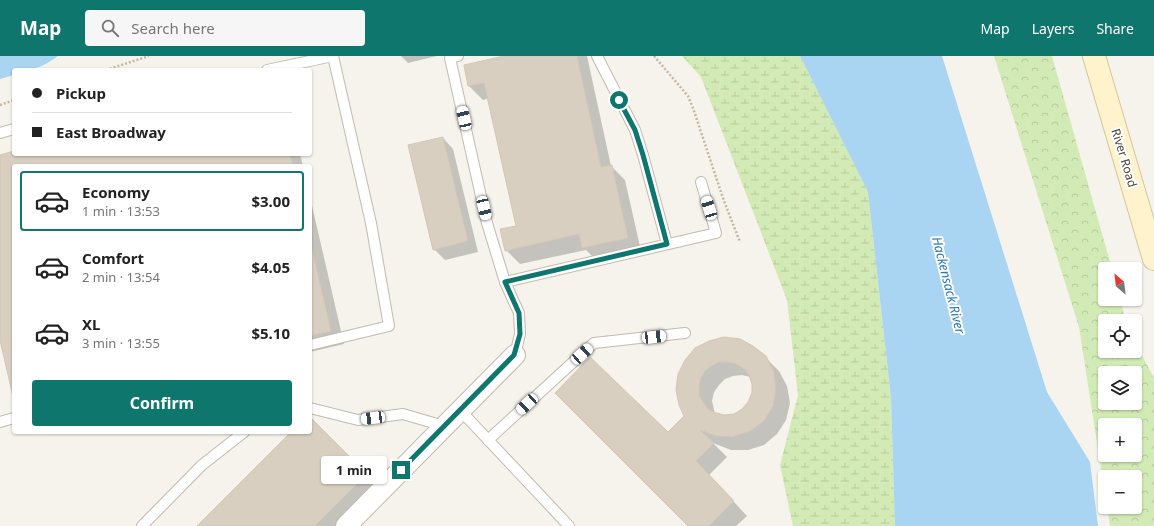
<!DOCTYPE html>
<html lang="en">
<head>
<meta charset="utf-8">
<style>
  body { margin:0; font-family:"Noto Sans",sans-serif; background:#f6f6f6; color:#222; height:100vh; display:flex; flex-direction:column; font-size:15px; white-space:nowrap }
  * { box-sizing:border-box; margin:0 }
  p { font-size:13px; color:#767676 }
  .icon { flex:none; width:22px; height:22px; fill:none; stroke:currentColor; stroke-width:2; stroke-linecap:round; stroke-linejoin:round }
  .map { position:relative; flex:1; overflow:hidden }
  .drawer { position:absolute; left:12px; top:108px; width:300px; height:270px; display:flex; flex-direction:column; background:#fff; border-radius:4px; box-shadow:0 1px 3px #0004 }
  .drawer>* { flex:none }
  .banner { position:absolute; left:12px; top:12px; width:300px; height:88px; border-radius:4px; box-shadow:0 1px 3px #0004; display:grid; align-content:center; height:88px; padding:0 20px; background:#fff }
  .needle { width:26px; rotate:332deg }
  .tools { position:absolute; left:1098px; top:206px; display:grid; gap:8px }
  .tools a { display:grid; place-items:center; width:44px; height:44px; border-radius:4px; background:#fff; box-shadow:0 1px 3px #0004; font-size:20px }
  .end { position:absolute; width:18px; height:18px; margin:-9px; border:5px solid #0f766e; background:#fff; box-shadow:0 0 0 2px #fff }
  .from { border-radius:50% }
  .bubble { position:absolute; height:28px; border-radius:4px; background:#fff; box-shadow:0 1px 3px #0004; font-size:13px; font-weight:700; line-height:28px; text-align:center }
  .car { position:absolute; width:12px; height:24px; margin:-12px -6px; border-radius:5px; box-shadow:0 0 3px 1px #0007; background:linear-gradient(#fff 24%,#345 0 40%,#fff 0 76%,#345 0 86%,#fff 0) }
  .banner b { display:flex; align-items:center; gap:14px; height:38px; font-size:15px }
  .banner b+b { border-top:1px solid #e0e0e0 }
  .banner i { width:10px; height:10px; background:#222 }
  ul { padding:7px 0 0; list-style:none }
  li { display:flex; align-items:center; gap:12px; height:60px; margin:0 8px 6px; padding:0 12px; border:2px solid transparent; border-radius:4px }
  li div { flex:1 }
  li b { display:block; font-size:15px }
  li em { font-style:normal; font-weight:700 }
  li.on { border-color:#0f766e }
  li>.icon { width:36px; height:36px; stroke-width:1.5 }
  .cta { display:flex; gap:8px; margin-top:auto; padding:8px 20px }
  .cta a { flex:1; height:46px; border-radius:4px; background:#0f766e; color:#fff; font-size:16px; font-weight:700; line-height:46px; text-align:center }
  header { display:flex; align-items:center; gap:24px; box-sizing:border-box; height:56px; padding:0 20px; background:#0f766e; color:#fff }
  header strong { font-size:19px }
  nav { display:flex; gap:22px; margin-inline-start:auto; font-size:14px }
  .search { width:280px; height:36px; background:#f6f6f6; display:flex; align-items:center; gap:10px; box-sizing:border-box; padding:0 14px; border-radius:4px; color:#767676; font-size:15px }
  .map>svg:first-child { display:block }
</style>
</head>
<body>
<header>
<strong>Map</strong>
<div class="search"><svg class="icon" aria-label="search" viewBox="0 0 24 24"><circle cx="10" cy="10" r="6"/><path d="M15 15l6 6"/></svg>Search here</div>
<nav><a>Map</a><a>Layers</a><a>Share</a></nav>
</header>
<div class="map">
<svg width="1154" height="470" viewBox="0 0 1154 470">
  <defs>
    <pattern id="forest-crowns" width="20" height="18" patternUnits="userSpaceOnUse"><rect width="20" height="18" fill="#d2eab5"/><path d="M2 6a3 3 0 1 1 6 0M12 15a3 3 0 1 1 6 0" fill="none" stroke="#b6ca9c"/></pattern>
    <pattern id="wetland-marsh" width="20" height="14" patternUnits="userSpaceOnUse"><rect width="20" height="14" fill="#d2eab5"/><path d="M1 5h8M5 5V1M11 12h8M15 12V8" fill="none" stroke="#b6ca9c"/></pattern>
  </defs>
  <rect width="100%" height="100%" fill="#f6f3ec"/>
  <path fill="url(#forest-crowns)" fill-rule="evenodd" d="M994 0H1052L1112 213H1105V243H1120L1126 265H1105V295H1135V286L1154 322V470H1110L1107 451H1135V421H1105V438L1079 271ZM1105 317H1135V347H1105ZM1105 369H1135V399H1105Z"/>
  <polygon fill="url(#wetland-marsh)" points="682,0 800,0 868,136 891,342 895,470 793,470 780,409 798,339 787,244 701,21"/>
  <g fill="#a9d4f2">
    <path d="M0 0H58C41 12 35 14 14 14V19L0 23Z"/>
    <polygon points="800,0 942,0 1047,336 1090,406 1098,470 895,470 891,342 868,136"/>
  </g>
  <g fill="#0003" fill-rule="evenodd">
    <polygon points="401,0 437,0 408,7"/>
    <polygon points="509,0 587,0 611,110 625,124 641,195 597,205 586,194 520,208 506,194 517,170 489,42 483,44 469,30 465,10"/>
    <polygon points="443,82 453,93 478,196 445,204 434,193"/>
    <polygon points="14,96 14,98 300,98 303,110 14,110 14,340 1,284 0,284 0,100"/>
    <polygon points="310,141 344,288 310,296"/>
    <path d="M765 301 779 315 787 330 790 347 786 364 777 378 764 389 748 394H731L713 387 727 401 709 419 747 460 736 470H690L668 378 685 360 686 304ZM742 319 750 321 753 328V338L749 346 743 354 735 358 725 360 715 358 712 345 714 336 719 329 725 323 733 320Z"/>
    <polygon points="310,362 380,432 343,470 199,470 292,376 310,376"/>
  </g>
  <g fill="#d8cfc1" stroke="#d3c7b4" fill-rule="evenodd">
    <polygon points="504,0 577,0 601,111 612,109 628,182 582,192 579,178 505,195 500,173 516,170 484,27 468,30 464,9"/>
    <polygon points="443,81 468,185 433,194 408,89"/>
    <polygon points="14,95 14,98 290,98 293,110 14,110 14,345 0,284 0,99"/>
    <polygon points="310,184 331,275 310,280"/>
    <path d="M724 281 740 283 753 290 766 300 774 316 776 333 773 350 764 365 750 375 733 381 716 380 700 374 714 387 696 405 734 445 709 470H688L555 337 590 301 668 376 684 360 679 349 676 334 678 318 685 304 695 292 709 285ZM719 306H727L736 308 743 312 749 319 752 328V337L748 346 742 353 734 358 725 359 716 357 708 353 703 346 699 339V330L701 322 705 315 711 310Z"/>
    <polygon points="310,361 367,418 315,470 197,470 291,376 310,376"/>
  </g>
  <g fill="none" stroke-linecap="round" stroke-linejoin="round">
    <g stroke="#c2bbae" stroke-width="12">
      <g id="service">
        <polyline points="458,0 450,2 487,167 505,226 519,257 520,278 515,299"/>
        <polyline points="597,0 635,74 643,99 667,188"/>
        <polyline points="267,14 333,0 371,167 389,270 310,289"/>
        <polyline points="0,77 14,73"/>
        <polyline points="505,226 716,177 701,126"/>
        <polyline points="310,352 358,364 403,358 444,370"/>
        <polyline points="460,354 569,470"/>
        <polyline points="0,366 14,362"/>
        <polyline points="488,384 594,287 685,277"/>
        <polyline points="142,470 202,409 244,376"/>
      </g>
    </g>
    <g stroke="#c2bbae" stroke-width="22">
      <polyline id="minor" points="346,470 515,299"/>
    </g>
    <g stroke="#d6c79b" stroke-width="24">
      <polyline id="secondary" points="1094,0 1154,203"/>
    </g>
    <g stroke="#c4b79f" stroke-width="2.5" stroke-dasharray="2 2" stroke-linecap="butt">
      <polyline points="654,0 688,40 694,55 724,145 740,186"/>
      <polyline points="106,14 149,0"/>
      <polyline points="0,49 14,44"/>
    </g>
    <use href="#service" stroke="#fff" stroke-width="10"/>
    <use href="#minor" stroke="#fff" stroke-width="20"/>
    <use href="#secondary" stroke="#fff3cd" stroke-width="22"/>
  </g>
  <g fill="none" stroke-linecap="round" stroke-linejoin="round">
    <polyline stroke="#0f766e" stroke-width="5" points="401,414 514,299 520,278 519,257 505,226 667,188 643,99 635,74 619,44"/>
  </g>
  <g text-anchor="middle" stroke-width="4" stroke-linejoin="round" paint-order="stroke">
    <g font-size="12" fill="#4b4439" stroke="#fff">
      <text transform="translate(1124 102) rotate(73)" y="4">River Road</text>
    </g>
    <g font-size="13" font-style="italic" fill="#2e7ab2" stroke="#fff">
      <text transform="translate(949 229) rotate(76)" y="5">Hackensack River</text>
    </g>
  </g>
</svg>
<div class="tools">
<a><svg class="needle" viewBox="-14 -14 28 28"><path d="M0-13l5 13h-10z" fill="#e53935"/><path d="M0 13l5-13h-10z" fill="#767676"/></svg></a>
<a><svg class="icon" aria-label="locate" viewBox="0 0 24 24"><circle cx="12" cy="12" r="6"/><path d="M12 2v4M12 18v4M2 12h4M18 12h4"/></svg></a>
<a><svg class="icon" aria-label="layers" viewBox="0 0 24 24"><path d="M12 4l9 5-9 5-9-5zM3 14l9 5 9-5"/></svg></a>
<a>+</a>
<a>−</a>
</div>
<i class="end from" style="left:619px;top:44px"></i>
<i class="end" style="left:401px;top:414px"></i>
<div class="bubble" style="left:321px;top:400px;width:66px">1 min</div>
<i class="car" style="left:464px;top:62px;rotate:347deg"></i>
<i class="car" style="left:484px;top:152px;rotate:167deg"></i>
<i class="car" style="left:709px;top:152px;rotate:343deg"></i>
<i class="car" style="left:654px;top:281px;rotate:84deg"></i>
<i class="car" style="left:582px;top:298px;rotate:48deg"></i>
<i class="car" style="left:527px;top:348px;rotate:227deg"></i>
<i class="car" style="left:373px;top:362px;rotate:263deg"></i>
<div class="banner">
<b><i class="from"></i>Pickup</b>
<b><i></i>East Broadway</b>
</div>
<section class="drawer">
<ul>
<li class="on"><svg class="icon" aria-label="car" viewBox="0 0 24 24"><path d="M5 17H2v-5l4-1 3-4h7l3 4 3 1v5h-3M9 17h6M6 11h13"/><circle cx="7" cy="17" r="2"/><circle cx="17" cy="17" r="2"/></svg><div><b>Economy</b><p>1 min · 13:53</p></div><em>$3.00</em></li>
<li><svg class="icon" aria-label="car" viewBox="0 0 24 24"><path d="M5 17H2v-5l4-1 3-4h7l3 4 3 1v5h-3M9 17h6M6 11h13"/><circle cx="7" cy="17" r="2"/><circle cx="17" cy="17" r="2"/></svg><div><b>Comfort</b><p>2 min · 13:54</p></div><em>$4.05</em></li>
<li><svg class="icon" aria-label="car" viewBox="0 0 24 24"><path d="M5 17H2v-5l4-1 3-4h7l3 4 3 1v5h-3M9 17h6M6 11h13"/><circle cx="7" cy="17" r="2"/><circle cx="17" cy="17" r="2"/></svg><div><b>XL</b><p>3 min · 13:55</p></div><em>$5.10</em></li>
</ul>
<div class="cta"><a>Confirm</a></div>
</section>
</div>
</body>
</html>
